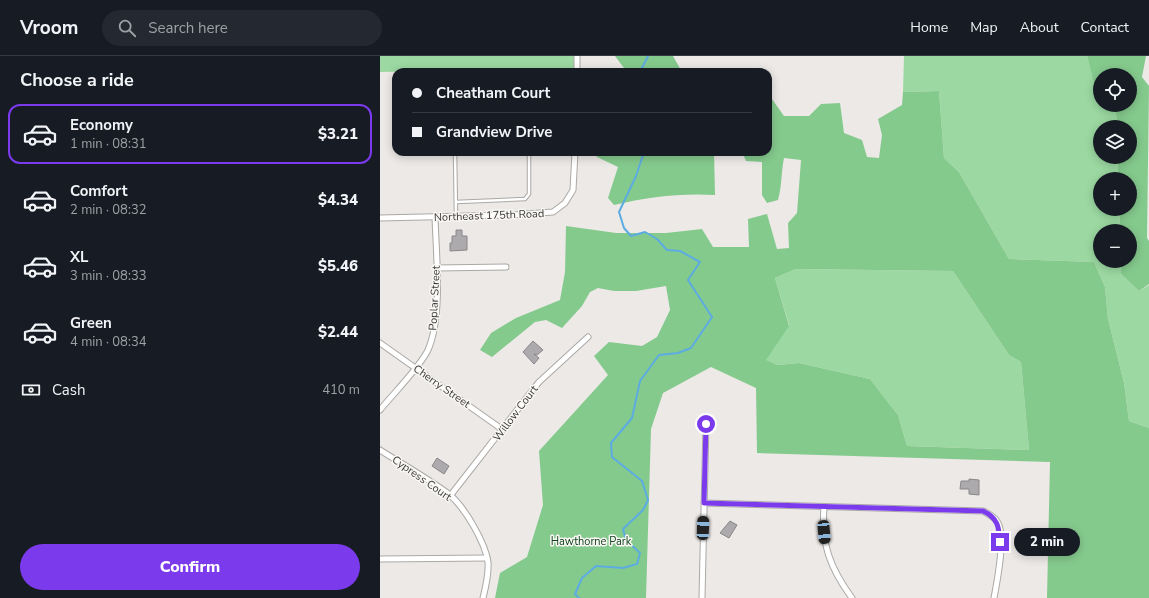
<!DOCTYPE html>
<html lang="en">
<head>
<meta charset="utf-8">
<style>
  body { margin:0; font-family:"Nunito Sans",sans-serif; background:#242831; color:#f1f3f6; height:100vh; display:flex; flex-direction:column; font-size:15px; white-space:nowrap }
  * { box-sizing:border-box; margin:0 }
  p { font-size:13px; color:#9ea1a6 }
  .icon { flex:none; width:22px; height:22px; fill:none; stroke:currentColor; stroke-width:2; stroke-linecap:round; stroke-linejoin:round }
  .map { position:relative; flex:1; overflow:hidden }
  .drawer { display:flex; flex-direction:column; background:#171b24; width:380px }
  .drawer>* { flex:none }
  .hud { position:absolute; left:12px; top:12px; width:380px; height:88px; border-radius:12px; box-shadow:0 2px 10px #0003; display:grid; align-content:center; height:88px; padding:0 20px; background:#171b24 }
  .controls { position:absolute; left:713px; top:12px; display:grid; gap:8px }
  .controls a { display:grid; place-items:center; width:44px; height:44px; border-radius:50%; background:#171b24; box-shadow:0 2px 10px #0003; font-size:20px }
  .end { position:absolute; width:18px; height:18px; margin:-9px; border:5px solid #7c3aed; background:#fff; box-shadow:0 0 0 2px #fff }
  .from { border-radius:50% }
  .bubble { position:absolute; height:28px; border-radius:14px; background:#171b24; box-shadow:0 2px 10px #0003; font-size:13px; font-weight:800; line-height:28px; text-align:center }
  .car { position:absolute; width:12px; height:24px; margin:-12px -6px; border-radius:5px; box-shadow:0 0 3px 1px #0007; background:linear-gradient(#222 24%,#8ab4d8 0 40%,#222 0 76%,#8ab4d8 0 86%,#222 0) }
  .hud b { display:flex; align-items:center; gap:14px; height:38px; font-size:15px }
  .hud b+b { border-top:1px solid #363941 }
  .hud i { width:10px; height:10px; background:#f1f3f6 }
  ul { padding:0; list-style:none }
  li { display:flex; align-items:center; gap:12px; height:60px; margin:0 8px 6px; padding:0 12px; border:2px solid transparent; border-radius:12px }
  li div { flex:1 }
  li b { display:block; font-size:15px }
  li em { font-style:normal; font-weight:800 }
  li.selected { border-color:#7c3aed }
  li>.icon { width:36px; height:36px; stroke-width:1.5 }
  h2 { padding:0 20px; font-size:18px; line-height:48px }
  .pay { display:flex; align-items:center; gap:10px; height:44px; padding:0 20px; font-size:15px }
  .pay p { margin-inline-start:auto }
  .button { display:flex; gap:8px; margin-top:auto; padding:8px 20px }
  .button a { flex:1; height:46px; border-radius:24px; background:#7c3aed; color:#fff; font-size:16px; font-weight:800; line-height:46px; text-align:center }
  header { display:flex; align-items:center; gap:24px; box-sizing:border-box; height:56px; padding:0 20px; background:#171b24; border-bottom:1px solid #363941 }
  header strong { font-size:19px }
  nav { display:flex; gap:22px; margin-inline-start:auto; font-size:14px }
  .search { width:280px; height:36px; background:#242831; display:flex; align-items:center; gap:10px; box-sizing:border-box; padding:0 14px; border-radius:22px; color:#9ea1a6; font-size:15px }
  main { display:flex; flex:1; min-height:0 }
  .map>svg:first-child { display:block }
</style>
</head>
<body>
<header>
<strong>Vroom</strong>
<div class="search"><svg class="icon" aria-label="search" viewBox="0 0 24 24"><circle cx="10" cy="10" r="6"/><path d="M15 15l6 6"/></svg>Search here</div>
<nav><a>Home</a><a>Map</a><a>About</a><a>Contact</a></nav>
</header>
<main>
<section class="drawer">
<h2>Choose a ride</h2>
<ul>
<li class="selected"><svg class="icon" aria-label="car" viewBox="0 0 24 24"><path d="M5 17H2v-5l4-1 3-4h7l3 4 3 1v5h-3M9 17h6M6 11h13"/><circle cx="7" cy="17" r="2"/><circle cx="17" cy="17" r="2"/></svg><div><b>Economy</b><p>1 min · 08:31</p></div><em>$3.21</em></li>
<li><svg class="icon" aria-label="car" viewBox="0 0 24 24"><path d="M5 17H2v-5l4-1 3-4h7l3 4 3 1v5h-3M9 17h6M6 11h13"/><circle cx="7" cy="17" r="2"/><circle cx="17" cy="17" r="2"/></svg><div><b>Comfort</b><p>2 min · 08:32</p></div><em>$4.34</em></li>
<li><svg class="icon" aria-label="car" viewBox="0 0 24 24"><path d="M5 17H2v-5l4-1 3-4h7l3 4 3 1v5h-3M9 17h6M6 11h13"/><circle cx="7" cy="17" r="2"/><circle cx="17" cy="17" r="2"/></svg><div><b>XL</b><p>3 min · 08:33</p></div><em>$5.46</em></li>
<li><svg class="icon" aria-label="car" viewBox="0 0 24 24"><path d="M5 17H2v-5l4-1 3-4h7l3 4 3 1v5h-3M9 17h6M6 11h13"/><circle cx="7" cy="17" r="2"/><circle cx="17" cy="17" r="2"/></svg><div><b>Green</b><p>4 min · 08:34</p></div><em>$2.44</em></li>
</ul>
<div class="pay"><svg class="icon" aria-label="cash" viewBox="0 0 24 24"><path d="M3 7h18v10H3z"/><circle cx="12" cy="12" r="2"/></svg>Cash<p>410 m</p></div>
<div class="button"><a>Confirm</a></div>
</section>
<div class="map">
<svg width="769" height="542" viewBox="0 0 769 542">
  <rect width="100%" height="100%" fill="#ece9e7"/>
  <g fill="#9cd9a2">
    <polygon points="0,0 195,0 194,12 0,16"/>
    <polygon points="524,0 707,0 720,49 726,49 736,57 737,71 720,71 720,101 738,101 738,123 720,123 720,153 739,153 740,175 720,175 720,205 741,205 741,218 759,235 769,229 769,372 749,365 744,327 728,263 725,231 714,206 629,203 579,116 564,102 559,35 523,36"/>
    <polygon points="416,213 573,215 629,299 641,306 649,394 527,390 518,359 490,323 419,307 397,309 385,304 409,269 395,222"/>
  </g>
  <g fill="#85ca8d" fill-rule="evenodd">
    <polygon points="235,0 293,0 302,16 247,16"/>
    <polygon points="707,0 766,0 762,21 769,30 767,182 769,185 769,228 759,235 741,218 741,205 750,205 750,175 740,175 739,153 750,153 750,123 738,123 738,101 750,101 750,71 737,71 736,57 726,49 750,49 750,19 720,19 720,44 718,43"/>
    <path d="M559 35 564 102 579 116 629 203 714 206 725 231 728 263 744 327 749 365 769 372V542H667L670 406 377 397 376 332 331 311 283 337 271 373 266 542H115L120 517 147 501 163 449 159 395 228 319 214 300 229 286 262 290 277 281 290 254 286 230 256 235H234L218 232 210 236 202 250 182 272 166 264 155 266 112 301 100 294 111 277 136 262 180 244 185 216 186 170 236 177H286L322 173 333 191H369L368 163 387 158 397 193 409 192 408 167 417 157 421 104 404 102C401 117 402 130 398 144L387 147 382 139V106L366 105 362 96H388V44L392 43 404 60H429L441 48 460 47 464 77 482 84 487 101 499 102 502 79 498 63 522 49 523 36ZM416 213 573 215 629 299 641 306 649 394 527 390 518 359 490 323 419 307 397 309 386 304 409 270 395 222Z"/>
    <path d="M214 96H334L335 139C300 137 268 141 234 149L228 142 238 111 217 101Z"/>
  </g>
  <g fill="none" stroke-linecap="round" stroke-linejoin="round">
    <g stroke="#5cace2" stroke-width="2">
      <polyline points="264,16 262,12 268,0"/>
      <polyline points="199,542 195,538 202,522 216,510 243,512 257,508 260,497 246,484 243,473 263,454 268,444 262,425 232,401 231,387 252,362 260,325 279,299 298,297 311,292 332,261 308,224 320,206 300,195 287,194 277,183 265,176 251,180 244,172 239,156 256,120 264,96"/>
    </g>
  </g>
  <g fill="#adaaad" stroke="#888688">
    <polygon points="76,174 82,174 82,180 87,180 87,194 70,195 70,187 72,187 72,180 76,180"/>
    <polygon points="153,285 163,294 157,299 154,298 159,302 154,308 143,296"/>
    <polygon points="57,402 69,410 64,418 52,410"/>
    <polygon points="589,423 599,424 599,439 589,438 589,433 580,433 581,425 589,425"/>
    <polygon points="350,465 357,469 349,482 340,477"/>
  </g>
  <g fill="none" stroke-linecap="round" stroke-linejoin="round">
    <g stroke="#aba9a6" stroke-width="4.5">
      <g id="service">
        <polyline points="75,96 76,160"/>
        <polyline points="76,146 145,143 149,138 149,96"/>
      </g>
    </g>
    <g stroke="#aba9a6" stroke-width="7">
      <g id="minor">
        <polyline points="197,16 197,0"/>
        <polyline points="0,162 133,159 173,156 185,147 193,134 195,96"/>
        <polyline points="56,212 126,211"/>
        <polyline points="0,287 123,374"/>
        <path d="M0 354C12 339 40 311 48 294 63 260 56 198 55 161"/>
        <path d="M0 394C22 408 49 423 70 439 85 452 105 486 108 506 109 518 106 530 103 542"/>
        <polyline points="70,440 159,326 208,281"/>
        <path d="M324 447 603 455C609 458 615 461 618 467 626 481 617 526 614 542"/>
        <path d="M444 451C441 488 450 512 472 542"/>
        <polyline points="0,503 107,502"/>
        <polyline points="322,542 326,368"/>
      </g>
    </g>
    <use href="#service" stroke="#fff" stroke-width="2.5"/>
    <use href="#minor" stroke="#fff" stroke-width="5"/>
  </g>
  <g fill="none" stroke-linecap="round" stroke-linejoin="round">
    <path stroke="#7c3aed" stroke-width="5" d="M326 368 324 447 603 455C618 462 619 471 620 486"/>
  </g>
  <g text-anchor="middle" stroke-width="3" stroke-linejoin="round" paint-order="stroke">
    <g font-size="11" fill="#3a3938" stroke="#f9f7f4">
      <text transform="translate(109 159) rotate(-2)" y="4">Northeast 175th Road</text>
      <text transform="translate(54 242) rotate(-87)" y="4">Poplar Street</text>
      <text transform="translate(62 330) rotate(35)" y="4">Cherry Street</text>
      <text transform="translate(135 357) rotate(-53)" y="4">Willow Court</text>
      <text transform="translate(42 422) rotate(35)" y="4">Cypress Court</text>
    </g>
    <g font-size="11" fill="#10421b" stroke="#f9f7f4">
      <text x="211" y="489">Hawthorne Park</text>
    </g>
  </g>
</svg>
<div class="controls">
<a><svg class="icon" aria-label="locate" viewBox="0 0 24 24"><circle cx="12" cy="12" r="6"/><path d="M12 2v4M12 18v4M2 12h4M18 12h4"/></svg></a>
<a><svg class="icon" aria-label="layers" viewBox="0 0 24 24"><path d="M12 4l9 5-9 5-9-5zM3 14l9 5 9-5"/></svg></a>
<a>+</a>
<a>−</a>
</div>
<i class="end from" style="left:326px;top:368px"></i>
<i class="end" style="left:620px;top:486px"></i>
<div class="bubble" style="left:634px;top:472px;width:66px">2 min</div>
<i class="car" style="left:323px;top:472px;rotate:2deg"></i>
<i class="car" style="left:444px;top:476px;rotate:175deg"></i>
<div class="hud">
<b><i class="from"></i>Cheatham Court</b>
<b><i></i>Grandview Drive</b>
</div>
</div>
</main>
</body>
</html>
